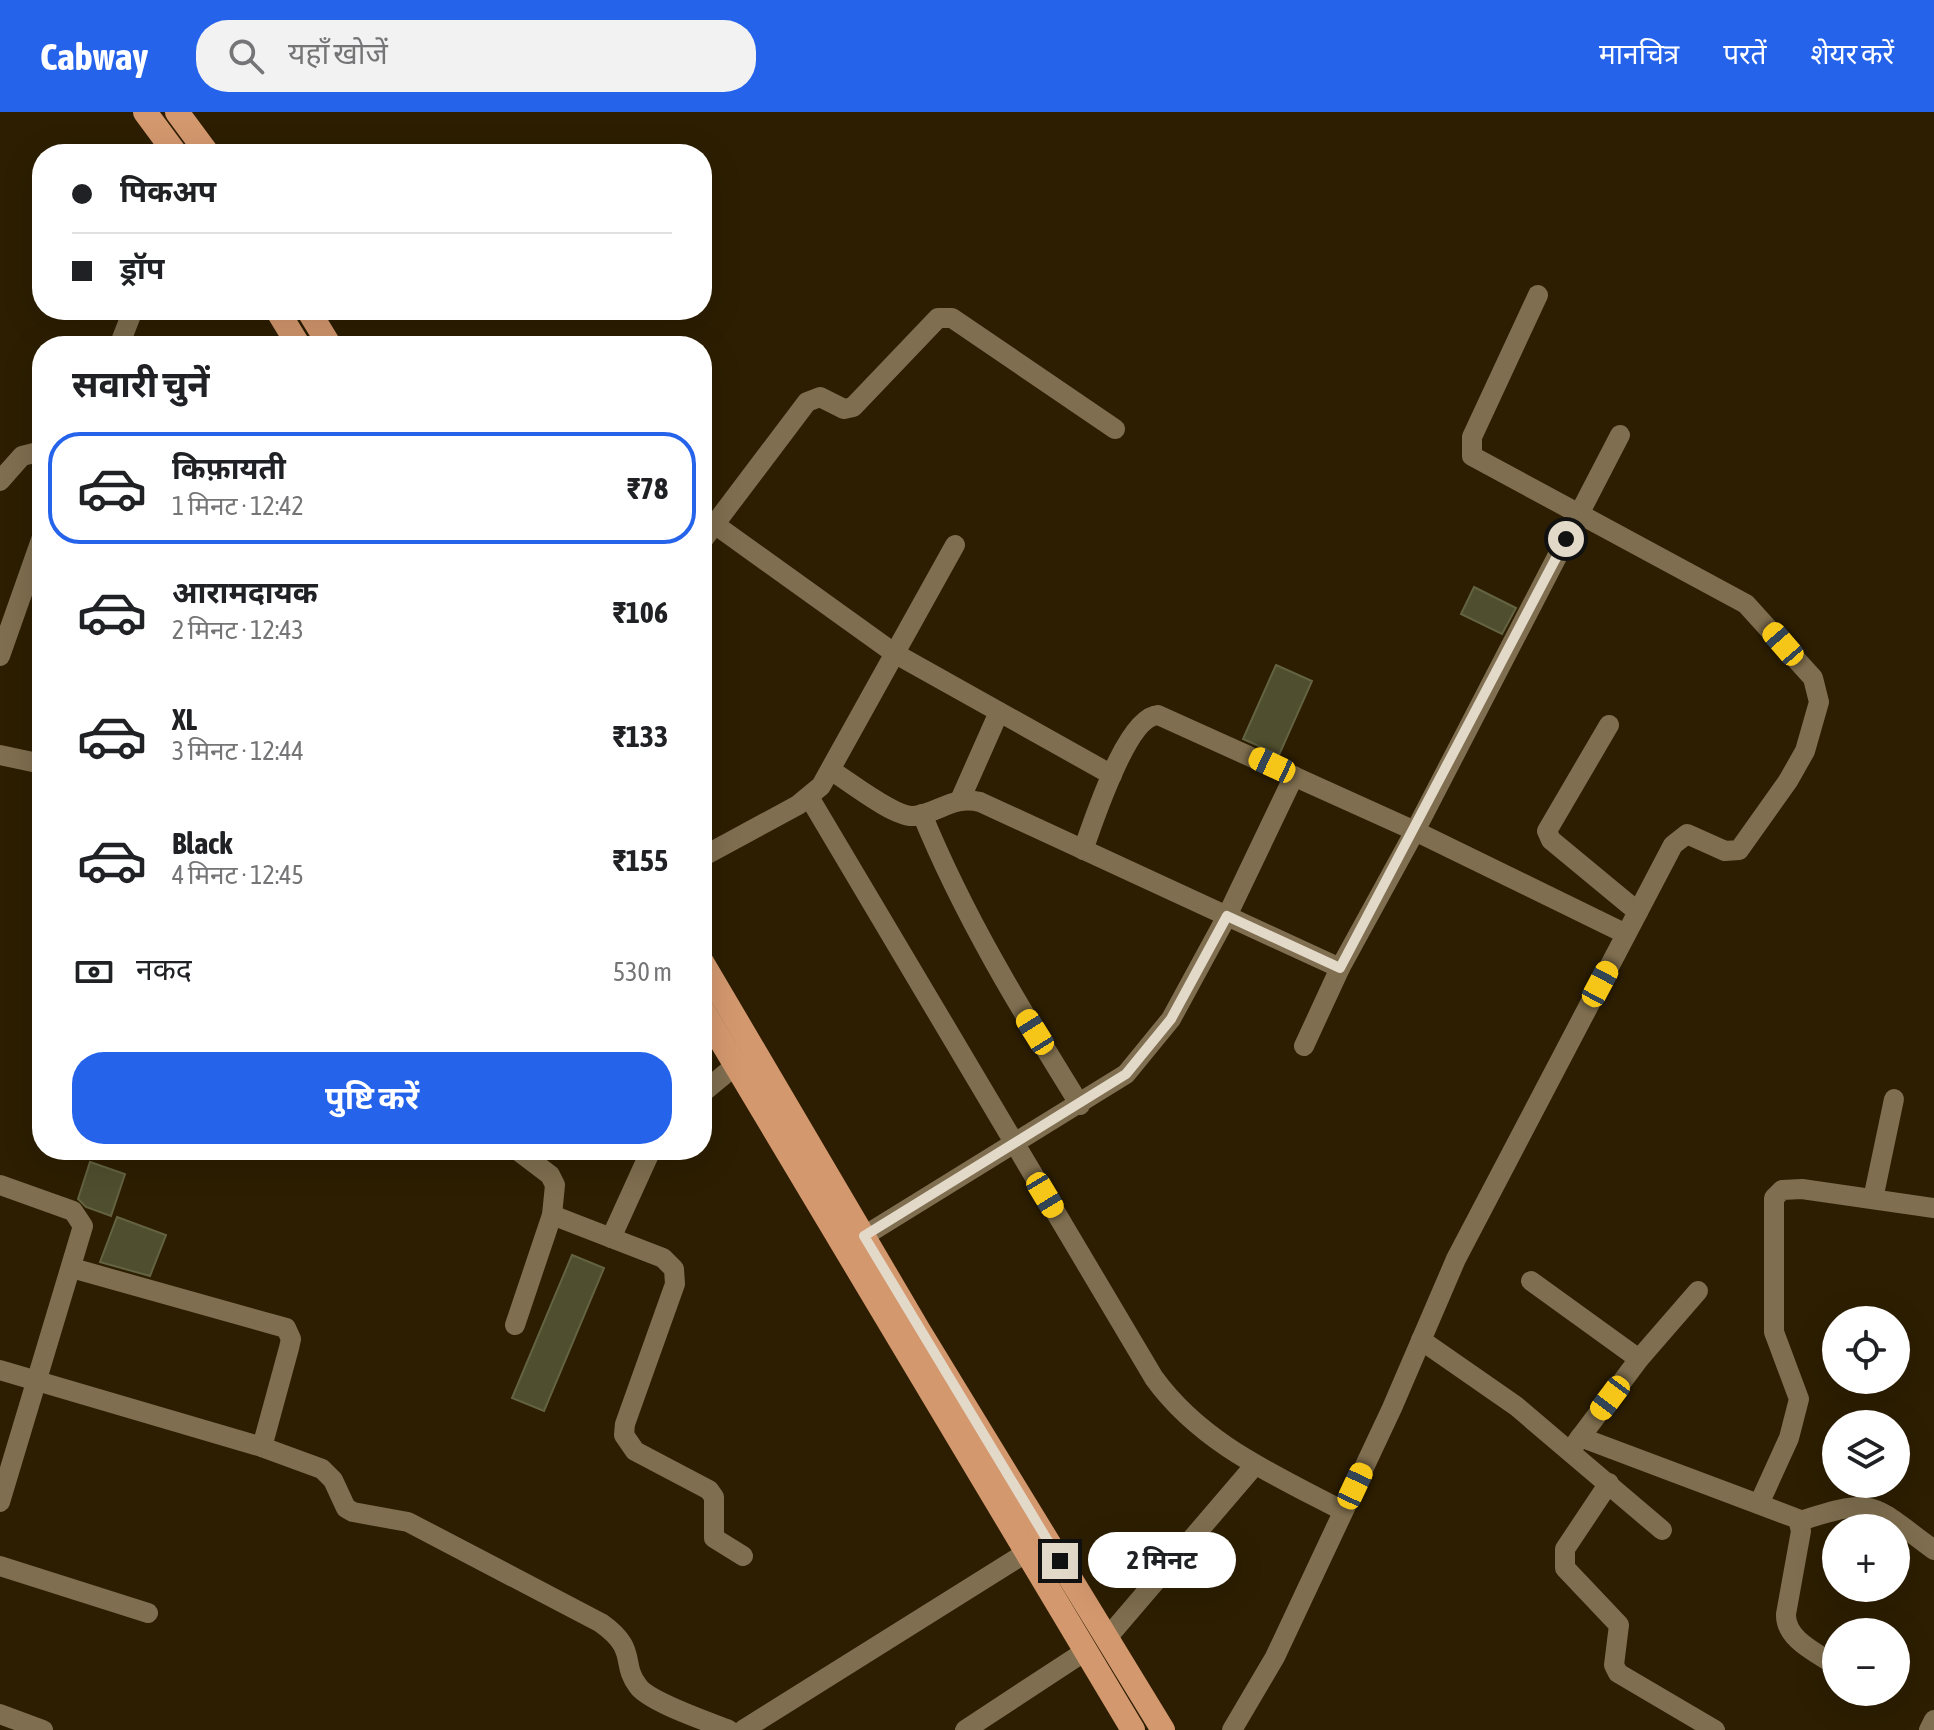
<!DOCTYPE html>
<html lang="hi">
<head>
<meta charset="utf-8">
<style>
  body { margin:0; font-family:"Asap Condensed","Noto Sans Devanagari",sans-serif; background:#f2f2f2; color:#202124; height:100vh; display:flex; flex-direction:column; font-size:30px; white-space:nowrap }
  * { box-sizing:border-box; margin:0 }
  p { font-size:26px; color:#757577 }
  .icon { flex:none; width:44px; height:44px; fill:none; stroke:currentColor; stroke-width:2; stroke-linecap:round; stroke-linejoin:round }
  .map { position:relative; flex:1; overflow:hidden }
  .sheet { position:absolute; left:32px; top:224px; width:680px; height:824px; display:flex; flex-direction:column; background:#fff; border-radius:32px; box-shadow:0 8px 32px #0002 }
  .sheet>* { flex:none }
  .guide { position:absolute; left:32px; top:32px; width:680px; height:176px; border-radius:32px; box-shadow:0 8px 32px #0002; display:grid; align-content:center; height:176px; padding:0 40px; background:#fff }
  .controls { position:absolute; left:1822px; top:1194px; display:grid; gap:16px }
  .controls a { display:grid; place-items:center; width:88px; height:88px; border-radius:50%; background:#fff; box-shadow:0 8px 32px #0002; font-size:40px }
  .end { position:absolute; width:36px; height:36px; margin:-18px; border:10px solid #e3d9c9; background:#111; box-shadow:0 0 0 4px #111 }
  .from { border-radius:50% }
  .bubble { position:absolute; height:56px; border-radius:28px; background:#fff; box-shadow:0 8px 32px #0002; font-size:26px; font-weight:700; line-height:56px; text-align:center }
  .car { position:absolute; width:24px; height:48px; margin:-24px -12px; border-radius:10px; box-shadow:0 0 6px 2px #0007; background:linear-gradient(#f5c518 24%,#345 0 40%,#f5c518 0 76%,#345 0 86%,#f5c518 0) }
  .guide b { display:flex; align-items:center; gap:28px; height:76px; font-size:30px }
  .guide b+b { border-top:2px solid #e0e0e0 }
  .guide i { width:20px; height:20px; background:#202124 }
  ul { padding:0; list-style:none }
  li { display:flex; align-items:center; gap:24px; height:112px; margin:0 16px 12px; padding:0 24px; border:4px solid transparent; border-radius:32px }
  li div { flex:1 }
  li b { display:block; font-size:30px }
  li em { font-style:normal; font-weight:700 }
  li.active { border-color:#2563eb }
  li>.icon { width:72px; height:72px; stroke-width:1.5 }
  h2 { padding:0 40px; font-size:36px; line-height:96px }
  .pay { display:flex; align-items:center; gap:20px; height:88px; padding:0 40px; font-size:30px }
  .pay p { margin-inline-start:auto }
  .cta { display:flex; gap:16px; margin-top:auto; padding:16px 40px }
  .cta a { flex:1; height:92px; border-radius:32px; background:#2563eb; color:#fff; font-size:32px; font-weight:700; line-height:92px; text-align:center }
  header { display:flex; align-items:center; gap:48px; box-sizing:border-box; height:112px; padding:0 40px; background:#2563eb; color:#fff }
  header strong { font-size:38px }
  nav { display:flex; gap:44px; margin-inline-start:auto; font-size:28px }
  .search { width:560px; height:72px; background:#f2f2f2; display:flex; align-items:center; gap:20px; box-sizing:border-box; padding:0 28px; border-radius:32px; color:#757577; font-size:30px }
  .map>svg:first-child { display:block }
</style>
</head>
<body>
<header>
<strong>Cabway</strong>
<div class="search"><svg class="icon" aria-label="search" viewBox="0 0 24 24"><circle cx="10" cy="10" r="6"/><path d="M15 15l6 6"/></svg>यहाँ खोजें</div>
<nav><a>मानचित्र</a><a>परतें</a><a>शेयर करें</a></nav>
</header>
<div class="map">
<svg width="1934" height="1618" viewBox="0 0 1934 1618">
  <rect width="100%" height="100%" fill="#2d1e01"/>
  <g fill="#4f4e2e" stroke="#636342" stroke-width="2">
    <polygon points="1474,475 1516,496 1502,522 1461,502"/>
    <polygon points="1276,553 1312,569 1279,643 1243,627"/>
    <polygon points="90,1050 125,1062 111,1104 86,1095 78,1087"/>
    <polygon points="117,1105 166,1123 150,1164 100,1150"/>
    <polygon points="572,1143 604,1156 544,1299 512,1286"/>
  </g>
  <g fill="none" stroke-linecap="round" stroke-linejoin="round">
    <g stroke="#7f6e4f" stroke-width="20">
      <polyline points="119,234 133,198"/>
      <polyline points="0,369 22,344 42,339"/>
      <polyline points="717,414 894,541 1112,663"/>
      <polyline points="702,429 807,290 820,285 844,297 853,295 938,206 952,206 1115,317"/>
      <polyline points="0,544 42,425"/>
      <polyline points="1609,613 1547,719 1551,728 1638,800"/>
      <polyline points="0,643 42,652"/>
      <path d="M832 659C850 670 895 706 914 704 939 701 953 683 980 690L1340 856"/>
      <path d="M809 685 1154 1266C1202 1332 1273 1362 1343 1399"/>
      <polyline points="960,688 999,600"/>
      <path d="M922 702C964 805 1021 898 1080 993"/>
      <path d="M1083 738C1094 709 1126 605 1158 603L1415 719 1626 822"/>
      <polyline points="702,745 798,693 821,674 955,433"/>
      <polyline points="1304,934 1340,856 1415,719 1620,323"/>
      <polyline points="702,981 736,953"/>
      <polyline points="0,1073 73,1099 83,1114 0,1390"/>
      <polyline points="1873,1087 1894,987"/>
      <polyline points="552,1103 663,1146 674,1157 675,1172 625,1312 624,1323 635,1339 709,1378 714,1385 714,1426 743,1444"/>
      <polyline points="864,1124 1126,962 1171,907 1227,804 1294,664"/>
      <polyline points="611,1126 651,1038"/>
      <polyline points="72,1156 286,1216 291,1227 289,1236 262,1335"/>
      <polyline points="1531,1169 1639,1247"/>
      <polyline points="515,1213 552,1103 555,1073 550,1063 517,1038"/>
      <polyline points="1421,1228 1516,1294 1662,1418"/>
      <path d="M0 1258 262 1335 322 1357 333 1368 346 1396 353 1400 408 1410 601 1511C639 1538 620 1551 638 1574 649 1590 709 1610 729 1618"/>
      <path d="M1580 1325 1798 1407 1801 1419 1786 1502C1785 1528 1818 1541 1836 1554"/>
      <polyline points="1573,1335 1639,1247 1698,1179"/>
      <polyline points="1609,1371 1565,1437 1565,1456 1619,1513 1614,1553 1618,1561 1715,1618"/>
      <polyline points="1759,1392 1789,1326 1799,1287 1774,1220 1774,1086 1782,1078 1802,1077 1934,1096"/>
      <path d="M1800 1409C1877 1384 1871 1392 1934 1438"/>
      <polyline points="0,1454 148,1501"/>
      <polyline points="1107,1526 1255,1353"/>
      <polyline points="0,1602 43,1618"/>
      <polyline points="743,1618 1024,1442"/>
      <polyline points="965,1618 1084,1540"/>
      <polyline points="1232,1618 1275,1545 1392,1296 1456,1147 1673,733 1687,722 1725,739 1739,738 1788,669 1805,639 1819,590 1813,566 1746,492 1472,344 1472,325 1538,183"/>
      <polyline points="1929,1618 1934,1608"/>
    </g>
    <g stroke="#d4986e" stroke-width="24">
      <polyline points="145,0 176,42"/>
      <polyline points="177,0 208,42"/>
      <polyline points="277,198 299,234"/>
      <polyline points="308,198 330,234"/>
      <polyline points="702,850 918,1217 1163,1618"/>
      <polyline points="702,897 1133,1618"/>
    </g>
  </g>
  <g fill="none" stroke-linecap="round" stroke-linejoin="round">
    <polyline stroke="#e3d9c9" stroke-width="10" points="1060,1449 864,1124 1126,962 1171,907 1227,804 1340,856 1566,427"/>
  </g>
</svg>
<div class="controls">
<a><svg class="icon" aria-label="locate" viewBox="0 0 24 24"><circle cx="12" cy="12" r="6"/><path d="M12 2v4M12 18v4M2 12h4M18 12h4"/></svg></a>
<a><svg class="icon" aria-label="layers" viewBox="0 0 24 24"><path d="M12 4l9 5-9 5-9-5zM3 14l9 5 9-5"/></svg></a>
<a>+</a>
<a>−</a>
</div>
<i class="end from" style="left:1566px;top:427px"></i>
<i class="end" style="left:1060px;top:1449px"></i>
<div class="bubble" style="left:1088px;top:1420px;width:148px">2 मिनट</div>
<i class="car" style="left:1783px;top:532px;rotate:319deg"></i>
<i class="car" style="left:1272px;top:653px;rotate:295deg"></i>
<i class="car" style="left:1600px;top:872px;rotate:28deg"></i>
<i class="car" style="left:1035px;top:920px;rotate:328deg"></i>
<i class="car" style="left:1045px;top:1083px;rotate:149deg"></i>
<i class="car" style="left:1610px;top:1286px;rotate:217deg"></i>
<i class="car" style="left:1355px;top:1374px;rotate:25deg"></i>
<div class="guide">
<b><i class="from"></i>पिकअप</b>
<b><i></i>ड्रॉप</b>
</div>
<section class="sheet">
<h2>सवारी चुनें</h2>
<ul>
<li class="active"><svg class="icon" aria-label="car" viewBox="0 0 24 24"><path d="M5 17H2v-5l4-1 3-4h7l3 4 3 1v5h-3M9 17h6M6 11h13"/><circle cx="7" cy="17" r="2"/><circle cx="17" cy="17" r="2"/></svg><div><b>किफ़ायती</b><p>1 मिनट · 12:42</p></div><em>₹78</em></li>
<li><svg class="icon" aria-label="car" viewBox="0 0 24 24"><path d="M5 17H2v-5l4-1 3-4h7l3 4 3 1v5h-3M9 17h6M6 11h13"/><circle cx="7" cy="17" r="2"/><circle cx="17" cy="17" r="2"/></svg><div><b>आरामदायक</b><p>2 मिनट · 12:43</p></div><em>₹106</em></li>
<li><svg class="icon" aria-label="car" viewBox="0 0 24 24"><path d="M5 17H2v-5l4-1 3-4h7l3 4 3 1v5h-3M9 17h6M6 11h13"/><circle cx="7" cy="17" r="2"/><circle cx="17" cy="17" r="2"/></svg><div><b>XL</b><p>3 मिनट · 12:44</p></div><em>₹133</em></li>
<li><svg class="icon" aria-label="car" viewBox="0 0 24 24"><path d="M5 17H2v-5l4-1 3-4h7l3 4 3 1v5h-3M9 17h6M6 11h13"/><circle cx="7" cy="17" r="2"/><circle cx="17" cy="17" r="2"/></svg><div><b>Black</b><p>4 मिनट · 12:45</p></div><em>₹155</em></li>
</ul>
<div class="pay"><svg class="icon" aria-label="cash" viewBox="0 0 24 24"><path d="M3 7h18v10H3z"/><circle cx="12" cy="12" r="2"/></svg>नकद<p>530 m</p></div>
<div class="cta"><a>पुष्टि करें</a></div>
</section>
</div>
</body>
</html>
